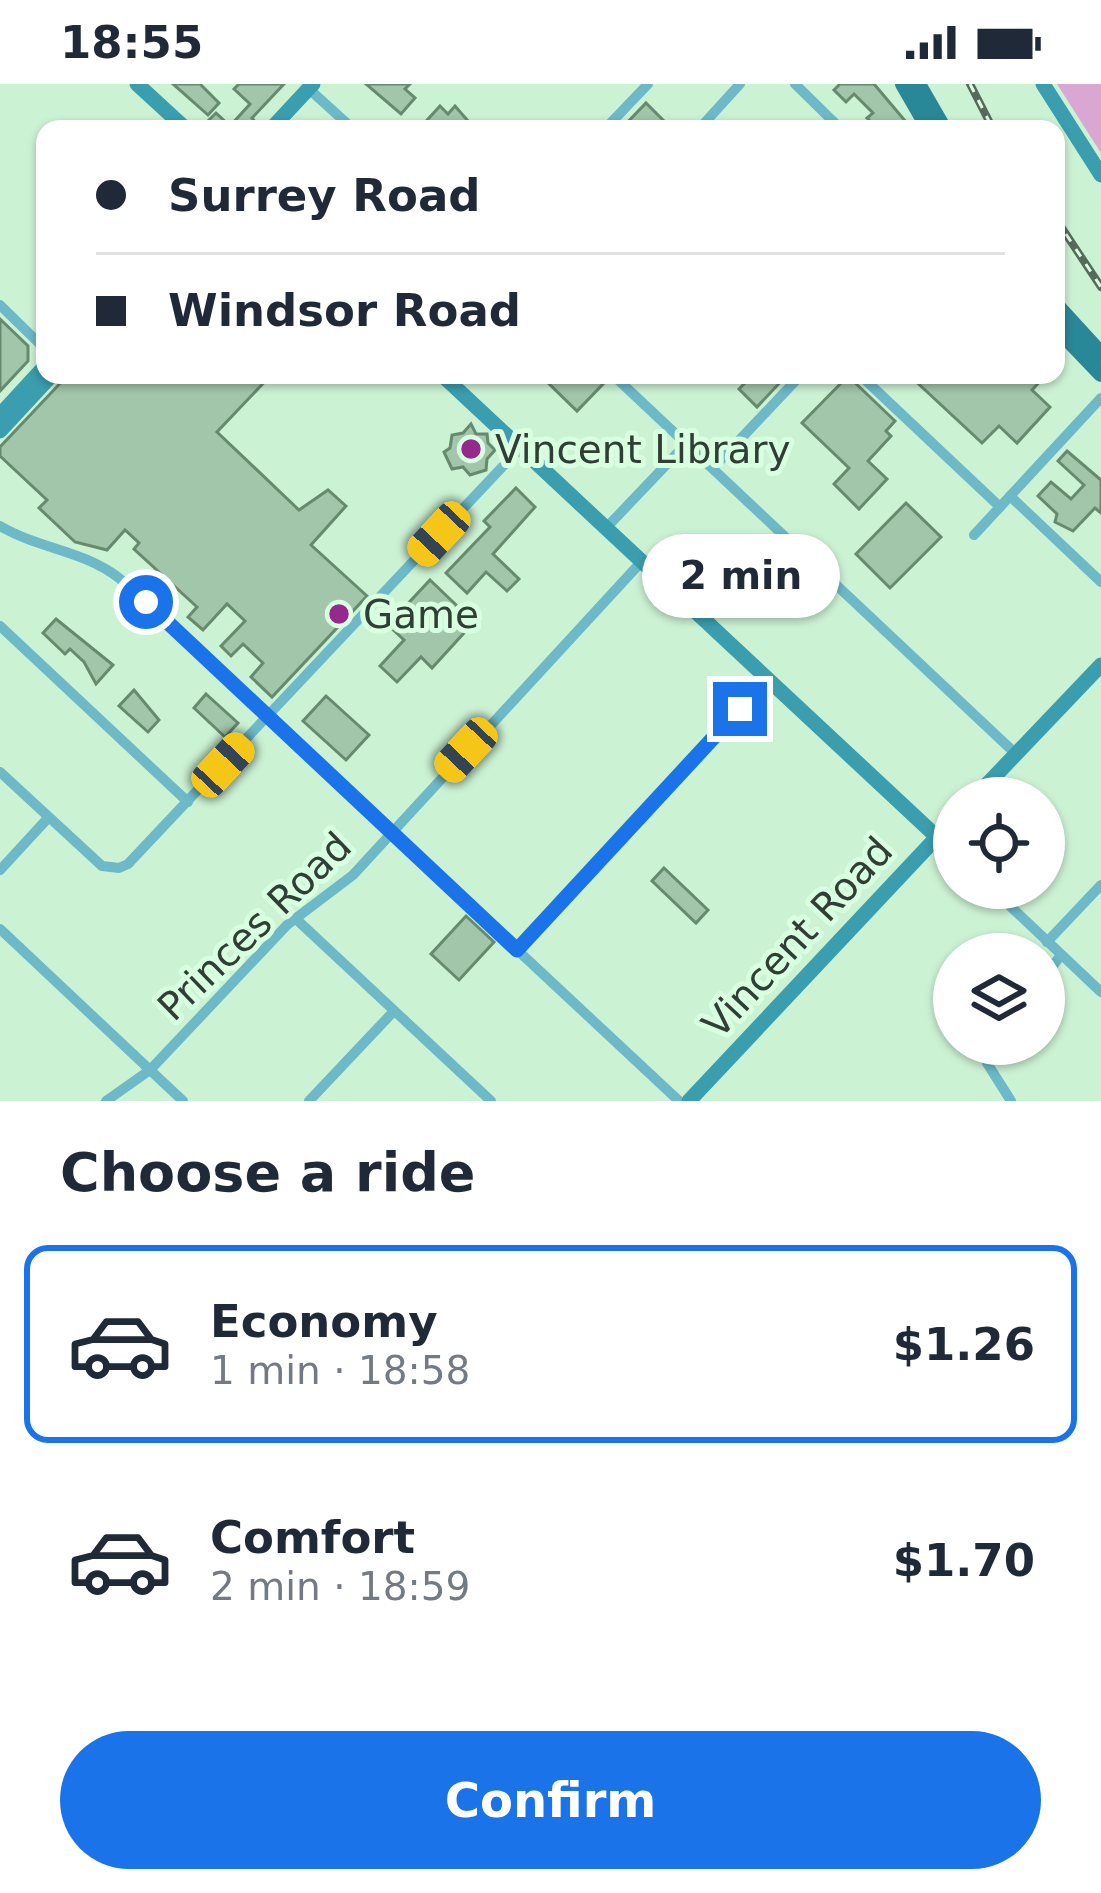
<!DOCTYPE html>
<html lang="en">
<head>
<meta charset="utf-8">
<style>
  body { margin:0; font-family:"DejaVu Sans",sans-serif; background:#f6f6f7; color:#1f2937; height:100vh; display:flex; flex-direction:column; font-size:45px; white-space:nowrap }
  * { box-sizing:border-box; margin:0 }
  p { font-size:39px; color:#747a83 }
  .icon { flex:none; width:66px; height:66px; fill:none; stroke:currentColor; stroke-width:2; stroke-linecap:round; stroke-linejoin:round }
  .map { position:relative; height:1017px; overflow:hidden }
  .details { display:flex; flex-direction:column; background:#fff; flex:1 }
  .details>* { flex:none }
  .hud { position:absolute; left:36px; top:36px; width:1029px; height:264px; border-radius:24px; box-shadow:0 3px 9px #0004; display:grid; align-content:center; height:264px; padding:0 60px; background:#fff }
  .tools { position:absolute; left:933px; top:693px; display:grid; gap:24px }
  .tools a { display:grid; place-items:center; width:132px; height:132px; border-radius:50%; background:#fff; box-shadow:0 3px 9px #0004; font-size:60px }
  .end { position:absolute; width:54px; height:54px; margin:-27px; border:15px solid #1a73e8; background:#fff; box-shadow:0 0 0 6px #fff }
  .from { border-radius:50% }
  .bubble { position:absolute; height:84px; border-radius:42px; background:#fff; box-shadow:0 3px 9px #0004; font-size:39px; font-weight:800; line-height:84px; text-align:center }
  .car { position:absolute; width:36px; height:72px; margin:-36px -18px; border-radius:15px; box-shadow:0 0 9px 3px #0007; background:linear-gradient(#f5c518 24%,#345 0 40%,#f5c518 0 76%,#345 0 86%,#f5c518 0) }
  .hud b { display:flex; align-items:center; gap:42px; height:114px; font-size:45px }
  .hud b+b { border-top:3px solid #e0e1e3 }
  .hud i { width:30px; height:30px; background:#1f2937 }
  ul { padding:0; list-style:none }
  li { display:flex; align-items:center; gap:36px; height:198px; margin:0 24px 18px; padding:0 36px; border:6px solid transparent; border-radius:24px }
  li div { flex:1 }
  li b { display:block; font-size:45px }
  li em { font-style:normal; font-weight:800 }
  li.on { border-color:#1a73e8 }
  li>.icon { width:108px; height:108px; stroke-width:1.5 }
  h2 { padding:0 60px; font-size:54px; line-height:144px }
  .primary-button { display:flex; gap:24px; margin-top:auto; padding:24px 60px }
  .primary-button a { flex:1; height:138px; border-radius:72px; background:#1a73e8; color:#fff; font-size:48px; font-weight:800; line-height:138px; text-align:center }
  .status { display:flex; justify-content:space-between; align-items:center; height:84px; padding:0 60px; background:#fff; direction:ltr }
  .status svg { height:33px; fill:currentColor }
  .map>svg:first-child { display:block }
</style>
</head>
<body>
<div class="status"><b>18:55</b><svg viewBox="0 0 49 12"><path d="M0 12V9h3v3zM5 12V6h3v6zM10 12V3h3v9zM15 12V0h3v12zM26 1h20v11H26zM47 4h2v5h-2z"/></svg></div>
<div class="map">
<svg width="1101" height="1017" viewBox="0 0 1101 1017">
  <rect width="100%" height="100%" fill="#ccf2d4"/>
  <polygon fill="#daa7d2" points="1057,0 1101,0 1101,69"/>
  <g fill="#a1c6a9" stroke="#678a6f" stroke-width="3">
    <polygon points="173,0 200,0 219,19 208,31"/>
    <polygon points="239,0 284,0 252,34 256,39 250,45 209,45 204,41 216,29 230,42 250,20 234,5"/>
    <polygon points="366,0 410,0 405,5 415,14 401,30"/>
    <polygon points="840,0 874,0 912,45 878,45 867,34 873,29 854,10 846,18 834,6"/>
    <polygon points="646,19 672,45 621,45"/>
    <polygon points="440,22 448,30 455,22 475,45 419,45"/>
    <polygon points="0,235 28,262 28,277 0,307"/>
    <polygon points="68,291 271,291 217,348 299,426 328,406 346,422 311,461 367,512 272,613 251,593 263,579 243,560 231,572 221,562 245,537 227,520 203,546 188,533 197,523 134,465 139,459 125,446 107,466 75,458 39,424 47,416 0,372 0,363"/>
    <polygon points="540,291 596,291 604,299 577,327"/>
    <polygon points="753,291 787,291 757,323 739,305"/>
    <polygon points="909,291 1046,291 1032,306 1050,323 1017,359 999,342 982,359"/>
    <polygon points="848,292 895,337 886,347 891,352 868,377 887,395 859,425 834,400 849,384 802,339"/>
    <polygon points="471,340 476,350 487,350 488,359 495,366 487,375 486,386 470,391 463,383 452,385 444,368 450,364 452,351 463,349"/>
    <polygon points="1067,367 1101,396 1101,429 1095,424 1073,447 1055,438 1057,430 1038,412 1051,398 1071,415 1084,401 1058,377"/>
    <polygon points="516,404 535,423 493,470 519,495 507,507 486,488 467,509 446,489 490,443 484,437"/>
    <polygon points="906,419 941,453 890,504 856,470"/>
    <polygon points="430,496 474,538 432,584 421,573 397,598 380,582 404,556 388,541"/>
    <polygon points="56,535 113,581 96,600 84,578 70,565 65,570 43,549"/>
    <polygon points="134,606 159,636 148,648 119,622"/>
    <polygon points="206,610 238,639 225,653 194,624"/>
    <polygon points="326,612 369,651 346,676 303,637"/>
    <polygon points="664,784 708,826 696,839 652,797"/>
    <polygon points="466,832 494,858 459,896 431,870"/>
  </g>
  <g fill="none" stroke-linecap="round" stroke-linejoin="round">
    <g stroke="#6db9c8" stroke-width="10">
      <polyline points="795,0 841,45"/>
      <polyline points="309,5 353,45"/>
      <polyline points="605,45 648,0"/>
      <polyline points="699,45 740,0"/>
      <polyline points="0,221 45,265"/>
      <polyline points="613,291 1016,670"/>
      <polyline points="860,291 1000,423"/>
      <polyline points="713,384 801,291"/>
      <polyline points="1010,412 1101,498"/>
      <path d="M0 442C39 465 83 466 119 494L679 1017"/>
      <polyline points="607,443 686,360"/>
      <polyline points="974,451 1101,314"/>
      <polyline points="0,542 188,718"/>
      <polyline points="0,688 102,782 119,784 128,780 521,363"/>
      <polyline points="937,753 954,769"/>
      <polyline points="0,786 48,734"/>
      <polyline points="991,804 1101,908"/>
      <polyline points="295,834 491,1017"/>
      <polyline points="0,845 183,1017"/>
      <polyline points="1047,858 1101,801"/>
      <polyline points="517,865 768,595"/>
      <polyline points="1044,894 1061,871"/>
      <polyline points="995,960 987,979 1011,1017"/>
      <polyline points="106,1017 150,986 287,841 353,791 643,476"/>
      <polyline points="309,1017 394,927"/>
    </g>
    <g stroke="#3a9eaf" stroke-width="15">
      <polyline points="137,0 186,45"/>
      <polyline points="1043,0 1101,91"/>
      <polyline points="271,45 313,0"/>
      <polyline points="442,291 937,753"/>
      <polyline points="0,331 45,282"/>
      <polyline points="0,347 52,291"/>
      <polyline points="974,714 1101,581"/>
      <polyline points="689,1017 954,735"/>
    </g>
    <g stroke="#298898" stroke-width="16">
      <polyline points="903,0 929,45"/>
      <polyline points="918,0 944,45"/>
      <polyline points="1056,221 1101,270"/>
      <polyline points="1056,243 1101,290"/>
    </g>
    <g stroke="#566a5b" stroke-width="8">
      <g id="rail">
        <polyline points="970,0 993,45"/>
        <polyline points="1056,135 1101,203"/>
      </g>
    </g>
    <use href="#rail" stroke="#d9ffe1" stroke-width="3" stroke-dasharray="9" stroke-linecap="butt"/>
  </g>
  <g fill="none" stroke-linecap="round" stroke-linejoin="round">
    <polyline stroke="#1a73e8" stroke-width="15" points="146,518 517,866 740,625"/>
  </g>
  <g fill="#952a8c" stroke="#d9ffe1" stroke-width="4.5">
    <circle cx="471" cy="365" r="12"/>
    <circle cx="339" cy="530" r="12"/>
  </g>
  <g text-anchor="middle" stroke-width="10" stroke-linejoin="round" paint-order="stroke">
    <g font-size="39" fill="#303f34" stroke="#d9ffe1" text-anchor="start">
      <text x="495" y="379">Vincent Library</text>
      <text x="363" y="544">Game</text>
    </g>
    <g font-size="39" fill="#303f34" stroke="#d9ffe1">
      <text transform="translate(254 842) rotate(-44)" y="14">Princes Road</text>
      <text transform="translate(797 853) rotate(-47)" y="14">Vincent Road</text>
    </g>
  </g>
</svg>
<div class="tools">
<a><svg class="icon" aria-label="locate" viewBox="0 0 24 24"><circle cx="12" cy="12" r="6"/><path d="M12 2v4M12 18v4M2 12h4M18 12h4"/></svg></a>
<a><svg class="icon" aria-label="layers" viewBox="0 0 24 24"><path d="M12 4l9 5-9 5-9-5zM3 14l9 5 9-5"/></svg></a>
</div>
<i class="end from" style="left:146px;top:518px"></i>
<i class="end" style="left:740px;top:625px"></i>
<div class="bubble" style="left:642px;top:450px;width:198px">2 min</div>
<i class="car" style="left:439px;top:450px;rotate:223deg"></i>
<i class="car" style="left:466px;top:666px;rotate:223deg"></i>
<i class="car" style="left:223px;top:681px;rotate:43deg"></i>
<div class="hud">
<b><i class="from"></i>Surrey Road</b>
<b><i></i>Windsor Road</b>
</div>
</div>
<section class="details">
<h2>Choose a ride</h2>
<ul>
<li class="on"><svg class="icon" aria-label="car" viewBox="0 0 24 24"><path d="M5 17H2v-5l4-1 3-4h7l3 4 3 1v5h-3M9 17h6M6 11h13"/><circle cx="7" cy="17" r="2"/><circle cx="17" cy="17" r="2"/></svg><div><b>Economy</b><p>1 min · 18:58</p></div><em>$1.26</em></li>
<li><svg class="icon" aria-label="car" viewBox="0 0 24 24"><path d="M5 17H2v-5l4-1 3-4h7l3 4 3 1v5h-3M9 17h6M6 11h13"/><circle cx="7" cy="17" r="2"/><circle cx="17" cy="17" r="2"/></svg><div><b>Comfort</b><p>2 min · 18:59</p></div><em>$1.70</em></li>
</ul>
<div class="primary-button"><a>Confirm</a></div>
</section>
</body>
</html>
